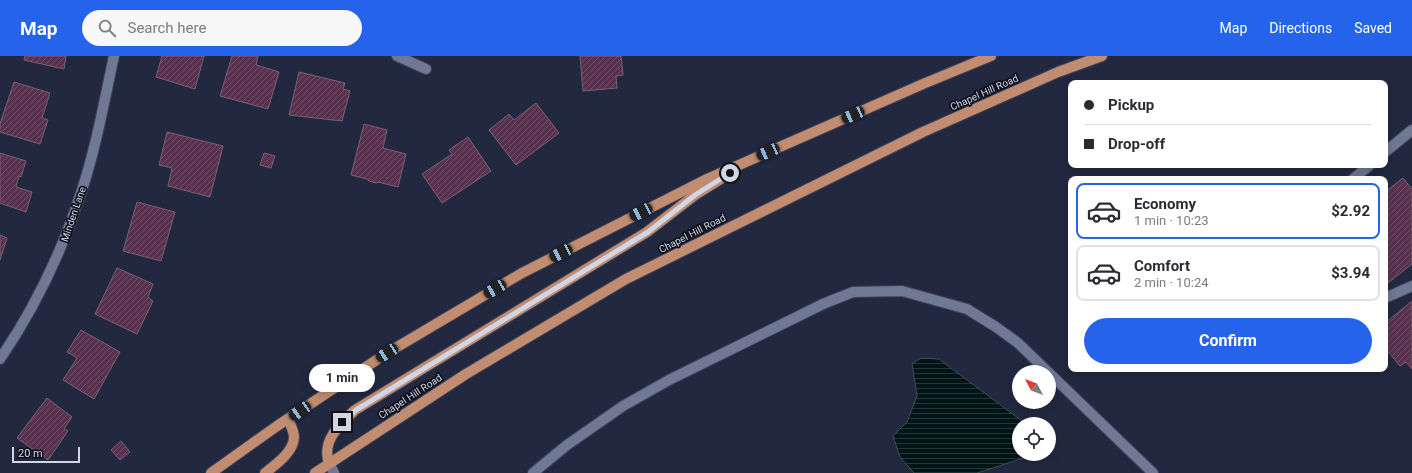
<!DOCTYPE html>
<html lang="en">
<head>
<meta charset="utf-8">
<style>
  body { margin:0; font-family:Roboto,sans-serif; background:#f7f7f7; color:#2b2b33; height:100vh; display:flex; flex-direction:column; font-size:15px; white-space:nowrap }
  * { box-sizing:border-box; margin:0 }
  p { font-size:13px; color:#7c7c81 }
  .icon { flex:none; width:22px; height:22px; fill:none; stroke:currentColor; stroke-width:2; stroke-linecap:round; stroke-linejoin:round }
  .map { position:relative; flex:1; overflow:hidden }
  .sheet { position:absolute; left:1068px; top:120px; width:320px; height:196px; display:flex; flex-direction:column; background:#fff; border-radius:8px; box-shadow:0 2px 10px #0003 }
  .sheet>* { flex:none }
  .banner { position:absolute; left:1068px; top:24px; width:320px; height:88px; border-radius:8px; box-shadow:0 2px 10px #0003; display:grid; align-content:center; height:88px; padding:0 16px; background:#fff }
  .needle { width:26px; rotate:311deg }
  .buttons { position:absolute; left:1012px; top:309px; display:grid; gap:8px }
  .buttons a { display:grid; place-items:center; width:44px; height:44px; border-radius:50%; background:#fff; box-shadow:0 2px 10px #0003; font-size:20px }
  .scale { position:absolute; left:12px; bottom:10px; width:68px; box-sizing:border-box; padding-left:4px; border:2px solid #d1d6e6; border-top:0; font-size:11px; line-height:14px; white-space:nowrap; color:#d1d6e6; -webkit-text-stroke:3px #0e111c; paint-order:stroke }
  .end { position:absolute; width:18px; height:18px; margin:-9px; border:5px solid #d1d6e6; background:#111; box-shadow:0 0 0 2px #111 }
  .from { border-radius:50% }
  .bubble { position:absolute; height:28px; border-radius:14px; background:#fff; box-shadow:0 2px 10px #0003; font-size:13px; font-weight:700; line-height:28px; text-align:center }
  .car { position:absolute; width:12px; height:24px; margin:-12px -6px; border-radius:5px; box-shadow:0 0 3px 1px #0007; background:linear-gradient(#222 24%,#8ab4d8 0 40%,#222 0 76%,#8ab4d8 0 86%,#222 0) }
  .banner b { display:flex; align-items:center; gap:14px; height:38px; font-size:15px }
  .banner b+b { border-top:1px solid #e1e1e2 }
  .banner i { width:10px; height:10px; background:#2b2b33 }
  ul { padding:7px 0 0; list-style:none }
  li { display:flex; align-items:center; gap:12px; height:56px; margin:0 8px 6px; padding:0 8px; border:2px solid #e1e1e2; border-radius:8px }
  li div { flex:1 }
  li b { display:block; font-size:15px }
  li em { font-style:normal; font-weight:700 }
  li.current { border-color:#2563eb }
  li>.icon { width:36px; height:36px; stroke-width:1.5 }
  .button { display:flex; gap:8px; margin-top:auto; padding:8px 16px }
  .button a { flex:1; height:46px; border-radius:24px; background:#2563eb; color:#fff; font-size:16px; font-weight:700; line-height:46px; text-align:center }
  header { display:flex; align-items:center; gap:24px; box-sizing:border-box; height:56px; padding:0 20px; background:#2563eb; color:#fff }
  header strong { font-size:19px }
  nav { display:flex; gap:22px; margin-inline-start:auto; font-size:14px }
  .search { width:280px; height:36px; background:#f7f7f7; display:flex; align-items:center; gap:10px; box-sizing:border-box; padding:0 14px; border-radius:22px; color:#7c7c81; font-size:15px }
  .map>svg:first-child { display:block }
</style>
</head>
<body>
<header>
<strong>Map</strong>
<div class="search"><svg class="icon" aria-label="search" viewBox="0 0 24 24"><circle cx="10" cy="10" r="6"/><path d="M15 15l6 6"/></svg>Search here</div>
<nav><a>Map</a><a>Directions</a><a>Saved</a></nav>
</header>
<div class="map">
<svg width="1412" height="417" viewBox="0 0 1412 417">
  <defs>
    <pattern id="water-rules" width="6" height="5" patternUnits="userSpaceOnUse"><rect width="6" height="5" fill="#011516"/><path d="M0 2.5h6" fill="none" stroke="#253638"/></pattern>
    <pattern id="building-hatch" width="6" height="6" patternUnits="userSpaceOnUse"><rect width="6" height="6" fill="#57314e"/><path d="M-1 1l2-2M0 6l6-6M5 7l2-2" fill="none" stroke="#6e4e68"/></pattern>
  </defs>
  <rect width="100%" height="100%" fill="#222840"/>
  <polygon fill="url(#water-rules)" stroke="#3f4f54" points="921,302 939,303 1026,368 1019,368 1019,398 1036,398 977,417 914,417 900,401 893,380 907,366 917,340 912,308"/>
  <g fill="url(#building-hatch)" stroke="#7b6074">
    <polygon points="25,0 66,0 64,13 24,4"/>
    <polygon points="162,0 204,0 195,33 156,21"/>
    <polygon points="232,0 258,0 256,9 279,16 268,53 220,40"/>
    <polygon points="580,0 621,0 623,19 616,20 617,32 583,35"/>
    <polygon points="299,16 345,27 343,33 350,35 342,65 289,59"/>
    <polygon points="14,26 50,37 42,62 48,64 40,88 0,76 0,68"/>
    <polygon points="536,47 559,77 516,109 489,74 509,58 514,64"/>
    <polygon points="364,68 387,74 383,92 406,98 398,131 378,126 376,127 369,125 367,123 351,119"/>
    <polygon points="167,76 223,90 210,141 168,130 172,112 159,109"/>
    <polygon points="468,81 491,115 442,147 422,118 452,98 449,94"/>
    <polygon points="0,97 26,105 21,121 19,120 16,131 32,136 26,156 0,147"/>
    <polygon points="264,97 275,100 271,112 260,109"/>
    <polygon points="1403,122 1412,133 1412,208 1388,227 1385,224 1385,136"/>
    <polygon points="137,146 175,156 161,205 123,195"/>
    <polygon points="0,179 7,182 0,204"/>
    <polygon points="117,212 153,228 148,241 153,245 137,278 95,258"/>
    <polygon points="1412,245 1412,313 1406,306 1400,310 1385,292 1385,267"/>
    <polygon points="81,274 120,296 94,343 63,324 77,302 67,296"/>
    <polygon points="47,342 72,361 64,373 68,375 48,404 17,382"/>
    <polygon points="121,385 130,396 120,404 111,394"/>
  </g>
  <g fill="none" stroke-linecap="round" stroke-linejoin="round">
    <g stroke="#3e4358" stroke-width="12">
      <g id="minor">
        <polyline points="397,0 426,13"/>
        <polyline points="1385,96 1412,74"/>
        <polyline points="1353,123 1370,109"/>
        <polyline points="1385,242 1412,230"/>
        <path d="M0 303C35 252 62 195 81 137 96 92 104 46 114 0"/>
        <polyline points="329,407 334,417"/>
        <polyline points="533,417 567,389 623,350 669,324 823,248 853,236 902,235 967,253 996,271 1018,287 1153,417"/>
      </g>
    </g>
    <g stroke="#3e4358" stroke-width="12">
      <g id="major">
        <path d="M329 407C321 385 340 368 355 354L647 176 695 139 727 119"/>
        <polyline points="211,417 277,370 387,297 522,217 707,123 923,28 991,0"/>
        <path d="M265 417C275 409 294 396 294 381 294 375 290 368 288 363"/>
        <polyline points="315,417 466,318 626,223 923,76 1058,16 1102,0"/>
      </g>
    </g>
    <use href="#minor" stroke="#6f7895" stroke-width="10"/>
    <use href="#major" stroke="#c28c70" stroke-width="10"/>
  </g>
  <g fill="none" stroke-linecap="round" stroke-linejoin="round">
    <polyline stroke="#d1d6e6" stroke-width="5" points="342,366 356,354 648,176 695,139 730,117"/>
  </g>
  <g text-anchor="middle" stroke-width="3.5" stroke-linejoin="round" paint-order="stroke">
    <g font-size="10" fill="#d1d6e6" stroke="#0e111c">
      <text transform="translate(984 36) rotate(-24)" y="4">Chapel Hill Road</text>
      <text transform="translate(73 158) rotate(-71)" y="4">Minden Lane</text>
      <text transform="translate(692 177) rotate(-27)" y="4">Chapel Hill Road</text>
      <text transform="translate(410 340) rotate(-33)" y="4">Chapel Hill Road</text>
    </g>
  </g>
</svg>
<div class="buttons">
<a><svg class="needle" viewBox="-14 -14 28 28"><path d="M0-13l5 13h-10z" fill="#e53935"/><path d="M0 13l5-13h-10z" fill="#7c7c81"/></svg></a>
<a><svg class="icon" aria-label="locate" viewBox="0 0 24 24"><circle cx="12" cy="12" r="6"/><path d="M12 2v4M12 18v4M2 12h4M18 12h4"/></svg></a>
</div>
<div class="scale">20 m</div>
<i class="end from" style="left:730px;top:117px"></i>
<i class="end" style="left:342px;top:366px"></i>
<div class="bubble" style="left:309px;top:308px;width:66px">1 min</div>
<i class="car" style="left:853px;top:59px;rotate:246deg"></i>
<i class="car" style="left:768px;top:96px;rotate:246deg"></i>
<i class="car" style="left:641px;top:156px;rotate:243deg"></i>
<i class="car" style="left:561px;top:197px;rotate:243deg"></i>
<i class="car" style="left:495px;top:233px;rotate:240deg"></i>
<i class="car" style="left:387px;top:297px;rotate:237deg"></i>
<i class="car" style="left:300px;top:355px;rotate:236deg"></i>
<div class="banner">
<b><i class="from"></i>Pickup</b>
<b><i></i>Drop-off</b>
</div>
<section class="sheet">
<ul>
<li class="current"><svg class="icon" aria-label="car" viewBox="0 0 24 24"><path d="M5 17H2v-5l4-1 3-4h7l3 4 3 1v5h-3M9 17h6M6 11h13"/><circle cx="7" cy="17" r="2"/><circle cx="17" cy="17" r="2"/></svg><div><b>Economy</b><p>1 min · 10:23</p></div><em>$2.92</em></li>
<li><svg class="icon" aria-label="car" viewBox="0 0 24 24"><path d="M5 17H2v-5l4-1 3-4h7l3 4 3 1v5h-3M9 17h6M6 11h13"/><circle cx="7" cy="17" r="2"/><circle cx="17" cy="17" r="2"/></svg><div><b>Comfort</b><p>2 min · 10:24</p></div><em>$3.94</em></li>
</ul>
<div class="button"><a>Confirm</a></div>
</section>
</div>
</body>
</html>
